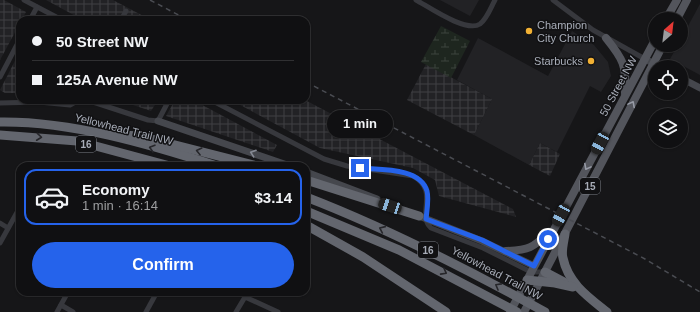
<!DOCTYPE html>
<html lang="en">
<head>
<meta charset="utf-8">
<style>
  body { margin:0; font-family:Helvetica,sans-serif; background:#1e1e20; color:#f1f3f6; height:100vh; display:flex; flex-direction:column; font-size:15px; white-space:nowrap }
  * { box-sizing:border-box; margin:0 }
  p { font-size:13px; color:#9c9d9f }
  .icon { flex:none; width:22px; height:22px; fill:none; stroke:currentColor; stroke-width:2; stroke-linecap:round; stroke-linejoin:round }
  .map { position:relative; flex:1; overflow:hidden }
  .panel { position:absolute; left:16px; top:162px; width:294px; height:134px; display:flex; flex-direction:column; background:#101012; border-radius:12px; box-shadow:0 1px 3px #0004,0 0 0 1px #303032 }
  .panel>* { flex:none }
  .top-card { position:absolute; left:16px; top:16px; width:294px; height:88px; border-radius:12px; box-shadow:0 1px 3px #0004,0 0 0 1px #303032; display:grid; align-content:center; height:88px; padding:0 16px; background:#101012 }
  .needle { width:26px; rotate:28deg }
  .tools { position:absolute; left:648px; top:12px; display:grid; gap:8px }
  .tools a { display:grid; place-items:center; width:40px; height:40px; border-radius:50%; background:#101012; box-shadow:0 1px 3px #0004,0 0 0 1px #303032; font-size:20px }
  .end { position:absolute; width:18px; height:18px; margin:-9px; border:5px solid #2563eb; background:#fff; box-shadow:0 0 0 2px #fff }
  .from { border-radius:50% }
  .bubble { position:absolute; height:28px; border-radius:14px; background:#101012; box-shadow:0 1px 3px #0004,0 0 0 1px #303032; font-size:13px; font-weight:600; line-height:28px; text-align:center }
  .car { position:absolute; width:12px; height:24px; margin:-12px -6px; border-radius:5px; box-shadow:0 0 3px 1px #0007; background:linear-gradient(#222 24%,#8ab4d8 0 40%,#222 0 76%,#8ab4d8 0 86%,#222 0) }
  .top-card b { display:flex; align-items:center; gap:14px; height:38px; font-size:15px }
  .top-card b+b { border-top:1px solid #303032 }
  .top-card i { width:10px; height:10px; background:#f1f3f6 }
  ul { padding:7px 0 0; list-style:none }
  li { display:flex; align-items:center; gap:12px; height:56px; margin:0 8px 6px; padding:0 8px; border:2px solid transparent; border-radius:12px }
  li div { flex:1 }
  li b { display:block; font-size:15px }
  li em { font-style:normal; font-weight:600 }
  li.current { border-color:#2563eb }
  li>.icon { width:36px; height:36px; stroke-width:1.5 }
  .action { display:flex; gap:8px; margin-top:auto; padding:8px 16px }
  .action a { flex:1; height:46px; border-radius:24px; background:#2563eb; color:#fff; font-size:16px; font-weight:600; line-height:46px; text-align:center }
  .map>svg:first-child { display:block }
</style>
</head>
<body>
<div class="map">
<svg width="700" height="312" viewBox="0 0 700 312">
  <defs>
    <pattern id="industrial-grid" width="8" height="8" patternUnits="userSpaceOnUse"><rect width="8" height="8" fill="#222225"/><path d="M0 4h8M4 0v8" fill="none" stroke="#3f3f43"/></pattern>
    <pattern id="wetland-marsh" width="20" height="14" patternUnits="userSpaceOnUse"><rect width="20" height="14" fill="#1e261f"/><path d="M1 5h8M5 5V1M11 12h8M15 12V8" fill="none" stroke="#3c433d"/></pattern>
  </defs>
  <rect width="100%" height="100%" fill="#161618"/>
  <g fill="#222225">
    <polygon points="440,0 479,0 470,16"/>
    <polygon points="700,4 700,75 670,59 678,45 681,45 681,39"/>
    <polygon points="572,31 594,45 608,62 611,76 601,92 590,86 557,152 540,143 529,165 474,135 492,99 457,80 478,38 548,76"/>
  </g>
  <g fill="url(#industrial-grid)">
    <polygon points="0,0 4,0 26,12 0,60"/>
    <polygon points="46,0 113,0 151,20 83,20"/>
    <polygon points="20,51 20,93 5,93 0,90"/>
    <polygon points="426,64 492,99 474,135 407,100"/>
    <polygon points="118,100 158,100 151,111"/>
    <polygon points="175,100 193,100 277,145 273,152 166,116"/>
    <polygon points="231,100 305,100 513,209 516,217 439,196 435,180 413,168 320,148"/>
    <polygon points="540,143 560,154 550,176 529,165"/>
  </g>
  <polygon fill="url(#wetland-marsh)" points="441,26 470,41 451,78 421,62"/>
  <g fill="none" stroke-linecap="round" stroke-linejoin="round">
    <g stroke="#37383d" stroke-width="5">
      <polyline points="24,0 62,20"/>
      <path d="M416 0C429 7 466 33 480 24 487 19 491 7 495 0"/>
      <polyline points="553,0 593,30 645,59"/>
      <polyline points="30,20 37,7"/>
      <polyline points="121,20 126,11"/>
      <polyline points="0,77 20,39"/>
      <polyline points="87,100 148,120 158,121 169,100"/>
      <path d="M211 100 324 159 347 166 413 176C440 191 416 214 431 228L483 248 531 272H545"/>
      <polyline points="0,103 39,102 70,105 79,100"/>
      <polyline points="0,223 8,228"/>
      <polyline points="0,243 20,207"/>
      <polyline points="61,305 73,312"/>
      <polyline points="57,312 68,292"/>
      <polyline points="146,312 157,292"/>
      <polyline points="236,312 245,297 278,312"/>
    </g>
    <g stroke="#45474d" stroke-width="7">
      <polyline points="645,59 660,67"/>
      <polyline points="681,78 700,88"/>
      <polyline points="158,121 290,166"/>
      <polyline points="306,172 377,199"/>
      <polyline points="414,214 482,241 534,266"/>
    </g>
    <g stroke="#53555c" stroke-width="8">
      <polyline points="666,19 677,0"/>
      <polyline points="677,19 687,0"/>
      <path d="M606 38C623 59 627 66 625 93"/>
      <path d="M506 251C529 250 533 248 549 232"/>
      <polyline points="510,312 655,40"/>
      <polyline points="524,312 663,45"/>
    </g>
    <g stroke="#63666e" stroke-width="9">
      <path d="M0 122C71 121 149 144 217 166"/>
      <polyline points="0,135 77,141 170,166"/>
      <polyline points="120,135 140,136 257,166"/>
      <polyline points="306,180 419,216"/>
      <path d="M306 197C389 229 467 269 545 312"/>
      <polyline points="306,211 399,250 517,312"/>
      <polyline points="306,225 363,257 446,312"/>
      <path d="M565 234C564 241 561 251 563 258 568 283 588 297 607 312"/>
      <polyline points="545,272 564,282"/>
      <polyline points="527,280 555,283 573,287"/>
    </g>
    <g stroke="#4a4c52" stroke-width="1.5" stroke-dasharray="5 4" stroke-linecap="butt">
      <polyline points="150,0 188,20"/>
      <polyline points="306,82 645,259 700,292"/>
    </g>
  </g>
  <defs><path id="oneway-chevron" d="M-2-3.5L2.5 0L-2 3.5" fill="none" stroke-width="1.6" stroke-linecap="round" stroke-linejoin="round"/></defs>
  <g stroke="#979ba6">
    <use href="#oneway-chevron" transform="translate(632 104) rotate(-62)"/>
    <use href="#oneway-chevron" transform="translate(587 167) rotate(118)"/>
  </g>
  <g stroke="#26262a">
    <use href="#oneway-chevron" transform="translate(39 137) rotate(6)"/>
    <use href="#oneway-chevron" transform="translate(152 148) rotate(-164)"/>
    <use href="#oneway-chevron" transform="translate(199 151) rotate(-166)"/>
    <use href="#oneway-chevron" transform="translate(382 229) rotate(-156)"/>
    <use href="#oneway-chevron" transform="translate(444 272) rotate(28)"/>
    <use href="#oneway-chevron" transform="translate(498 286) rotate(-151)"/>
  </g>
  <use stroke="#858993" href="#oneway-chevron" transform="translate(253 153) rotate(-161)"/>
  <g fill="none" stroke-linecap="round" stroke-linejoin="round">
    <path stroke="#2563eb" stroke-width="5" d="M360 168C379 170 420 167 427 191 429 199 427 210 426 219L482 240 534 266 548 239"/>
  </g>
  <g fill="#f2b134" stroke="#111113" stroke-width="1.5">
    <circle cx="529" cy="31" r="4"/>
    <circle cx="591" cy="61" r="4"/>
  </g>
  <g text-anchor="middle" stroke-width="3" stroke-linejoin="round" paint-order="stroke">
    <g fill="#111113" stroke="#7b7e86" stroke-width="1">
      <rect x="76" y="136" width="20" height="16" rx="3"/>
      <rect x="580" y="178" width="20" height="16" rx="3"/>
      <rect x="418" y="242" width="20" height="16" rx="3"/>
    </g>
    <g font-size="10" font-weight="bold" fill="#a8adb8">
      <text x="86" y="148">16</text>
      <text x="590" y="190">15</text>
      <text x="428" y="254">16</text>
    </g>
    <g font-size="11" fill="#a8adb8" stroke="#111113" text-anchor="start">
      <text x="537" y="29">Champion<tspan x="537" dy="13">City Church</tspan></text>
      <text x="583" y="65" text-anchor="end">Starbucks</text>
    </g>
    <g font-size="11" fill="#a8adb8" stroke="#111113">
      <text transform="translate(618 86) rotate(-62)" y="4">50 Street NW</text>
      <text transform="translate(124 129) rotate(14)" y="4">Yellowhead Trail NW</text>
      <text transform="translate(497 273) rotate(28)" y="4">Yellowhead Trail NW</text>
    </g>
  </g>
</svg>
<div class="tools">
<a><svg class="needle" viewBox="-14 -14 28 28"><path d="M0-13l5 13h-10z" fill="#e53935"/><path d="M0 13l5-13h-10z" fill="#9c9d9f"/></svg></a>
<a><svg class="icon" aria-label="locate" viewBox="0 0 24 24"><circle cx="12" cy="12" r="6"/><path d="M12 2v4M12 18v4M2 12h4M18 12h4"/></svg></a>
<a><svg class="icon" aria-label="layers" viewBox="0 0 24 24"><path d="M12 4l9 5-9 5-9-5zM3 14l9 5 9-5"/></svg></a>
</div>
<i class="end from" style="left:548px;top:239px"></i>
<i class="end" style="left:360px;top:168px"></i>
<div class="bubble" style="left:327px;top:110px;width:66px">1 min</div>
<i class="car" style="left:600px;top:143px;rotate:208deg"></i>
<i class="car" style="left:390px;top:206px;rotate:288deg"></i>
<i class="car" style="left:561px;top:215px;rotate:208deg"></i>
<div class="top-card">
<b><i class="from"></i>50 Street NW</b>
<b><i></i>125A Avenue NW</b>
</div>
<section class="panel">
<ul>
<li class="current"><svg class="icon" aria-label="car" viewBox="0 0 24 24"><path d="M5 17H2v-5l4-1 3-4h7l3 4 3 1v5h-3M9 17h6M6 11h13"/><circle cx="7" cy="17" r="2"/><circle cx="17" cy="17" r="2"/></svg><div><b>Economy</b><p>1 min · 16:14</p></div><em>$3.14</em></li>
</ul>
<div class="action"><a>Confirm</a></div>
</section>
</div>
</body>
</html>
